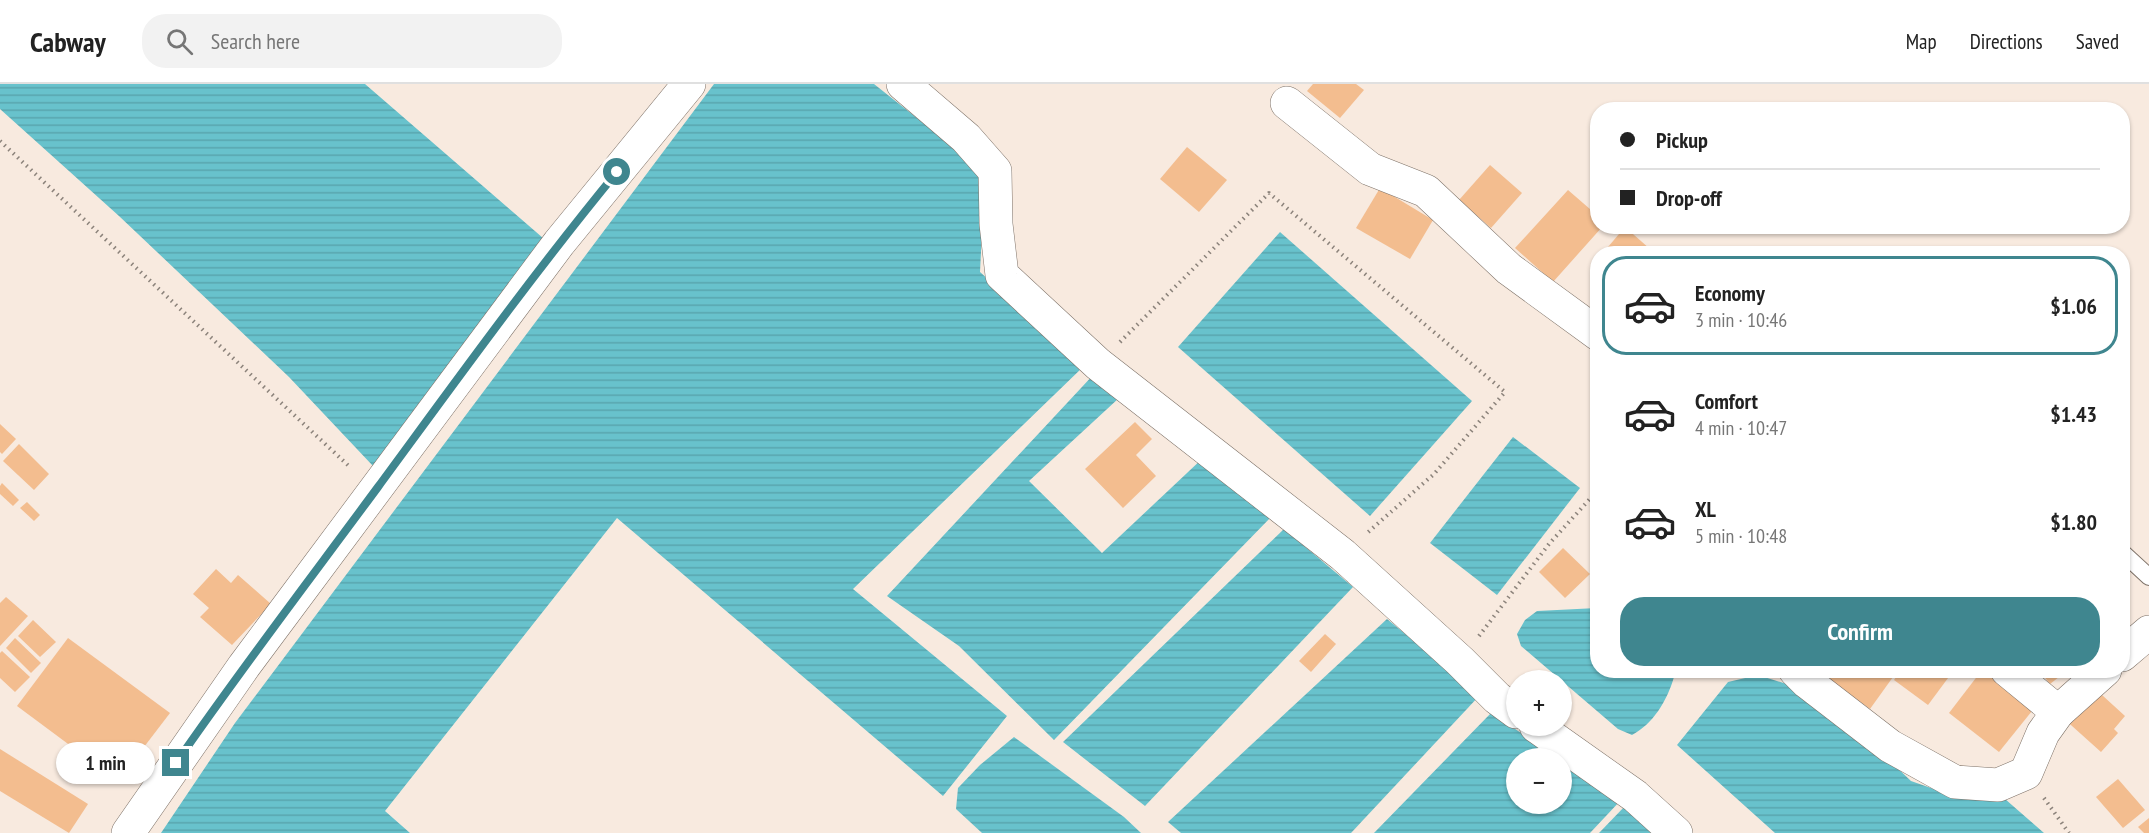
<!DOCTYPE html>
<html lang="en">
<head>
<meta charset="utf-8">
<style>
  body { margin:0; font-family:"PT Sans Narrow",sans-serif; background:#f2f2f2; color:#222; height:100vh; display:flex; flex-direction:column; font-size:22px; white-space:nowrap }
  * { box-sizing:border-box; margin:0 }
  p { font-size:20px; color:#767676 }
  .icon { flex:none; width:33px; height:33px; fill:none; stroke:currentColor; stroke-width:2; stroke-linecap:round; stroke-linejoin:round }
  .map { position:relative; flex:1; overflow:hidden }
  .drawer { position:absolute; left:1590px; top:162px; width:540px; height:432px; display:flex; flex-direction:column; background:#fff; border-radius:24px; box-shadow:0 2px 4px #0004 }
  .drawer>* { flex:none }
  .guide { position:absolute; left:1590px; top:18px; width:540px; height:132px; border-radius:24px; box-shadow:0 2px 4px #0004; display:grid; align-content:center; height:132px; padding:0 30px; background:#fff }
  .fabs { position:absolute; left:1506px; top:586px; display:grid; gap:12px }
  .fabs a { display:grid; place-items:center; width:66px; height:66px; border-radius:50%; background:#fff; box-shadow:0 2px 4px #0004; font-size:30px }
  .end { position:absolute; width:27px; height:27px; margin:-14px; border:8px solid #3f868f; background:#fff; box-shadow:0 0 0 3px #fff }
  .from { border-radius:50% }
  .bubble { position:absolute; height:42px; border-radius:21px; background:#fff; box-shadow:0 2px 4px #0004; font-size:20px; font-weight:600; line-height:42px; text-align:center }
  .guide b { display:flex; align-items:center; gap:21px; height:57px; font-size:22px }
  .guide b+b { border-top:2px solid #e0e0e0 }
  .guide i { width:15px; height:15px; background:#222 }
  ul { padding:10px 0 0; list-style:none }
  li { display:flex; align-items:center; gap:18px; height:99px; margin:0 12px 9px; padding:0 18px; border:3px solid transparent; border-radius:24px }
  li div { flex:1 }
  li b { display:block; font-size:22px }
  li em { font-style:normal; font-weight:600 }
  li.selected { border-color:#3f868f }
  li>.icon { width:54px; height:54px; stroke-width:1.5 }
  .cta { display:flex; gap:12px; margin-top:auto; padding:12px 30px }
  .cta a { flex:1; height:69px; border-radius:24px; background:#3f868f; color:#fff; font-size:24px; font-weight:600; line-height:69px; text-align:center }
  header { display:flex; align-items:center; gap:36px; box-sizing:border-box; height:84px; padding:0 30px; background:#fff; border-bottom:2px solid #e0e0e0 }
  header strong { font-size:28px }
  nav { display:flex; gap:33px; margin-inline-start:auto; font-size:21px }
  .search { width:420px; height:54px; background:#f2f2f2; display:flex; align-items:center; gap:15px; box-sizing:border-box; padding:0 21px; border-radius:24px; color:#767676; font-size:22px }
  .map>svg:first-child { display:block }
</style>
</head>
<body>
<header>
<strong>Cabway</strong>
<div class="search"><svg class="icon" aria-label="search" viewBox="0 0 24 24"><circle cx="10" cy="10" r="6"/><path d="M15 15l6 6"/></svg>Search here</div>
<nav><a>Map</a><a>Directions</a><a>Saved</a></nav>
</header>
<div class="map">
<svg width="2149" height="749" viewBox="0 0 2149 749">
  <defs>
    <pattern id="water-rules" width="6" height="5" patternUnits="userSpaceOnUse" patternTransform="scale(1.5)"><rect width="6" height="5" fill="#68c2cc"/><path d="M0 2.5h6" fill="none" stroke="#59a5ae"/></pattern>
  </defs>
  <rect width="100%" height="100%" fill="#f8eadf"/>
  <g fill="url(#water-rules)">
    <polygon points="0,0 365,0 543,154 373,382 289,293 119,132 0,25"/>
    <polygon points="714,0 874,0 985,88 980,188 1084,282 853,505 1007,632 943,712 617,434 385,727 410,749 161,749 235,639"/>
    <polygon points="1280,148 1472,317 1370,432 1178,263"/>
    <polygon points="1095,289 1119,314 1029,397 1102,469 1204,373 1271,433 1054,656 959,562 887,512"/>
    <polygon points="1513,353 1580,404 1497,511 1430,459"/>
    <polygon points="1284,445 1353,503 1145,722 1063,658"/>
    <path d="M1597 524 1598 586 1671 587 1674 593C1667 617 1653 640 1632 651L1618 645 1521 562 1517 550 1525 536 1537 527Z"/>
    <polygon points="1387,535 1480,611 1351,749 1181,749 1168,738"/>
    <polygon points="1758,591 1796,603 1870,658 1911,697 1951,711 1997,708 2044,749 1775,749 1677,661 1728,598"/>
    <polygon points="1491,629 1560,675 1516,675 1516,720 1562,720 1562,676 1621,716 1590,749 1374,749"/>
    <polygon points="1014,653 1124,733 1141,749 982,749 956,725 958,704 980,681"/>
    <polygon points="1626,721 1656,749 1599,749"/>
  </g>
  <g fill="#f3bd8f">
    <polygon points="1313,0 1356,0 1364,6 1340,34 1307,7"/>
    <polygon points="1187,63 1227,96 1199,128 1160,95"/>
    <polygon points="1490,81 1522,109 1491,144 1459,116"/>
    <polygon points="1380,104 1433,136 1410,175 1356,144"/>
    <polygon points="1568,106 1598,132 1598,142 1603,142 1553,198 1515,164"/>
    <polygon points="1625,143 1650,165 1647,170 1602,170"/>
    <polygon points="1135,338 1152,355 1136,371 1156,392 1123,424 1085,385"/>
    <polygon points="0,340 16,355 2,370 0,368"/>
    <polygon points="19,360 49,390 34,406 3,377"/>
    <polygon points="2,399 19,416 13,422 0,410 0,402"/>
    <polygon points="27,418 40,431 34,437 20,424"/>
    <polygon points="1563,464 1590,490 1565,514 1539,488"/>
    <polygon points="216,485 231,499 238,491 271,520 232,561 200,533 209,524 193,510"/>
    <polygon points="6,513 28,532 0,562 0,519"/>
    <polygon points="33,536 56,558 40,573 18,552"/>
    <polygon points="1325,550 1336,560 1311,588 1299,577"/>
    <polygon points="15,554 41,579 31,589 6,564"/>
    <polygon points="68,554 170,629 118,697 17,622"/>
    <polygon points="2,567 30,593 15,608 0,594 0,569"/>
    <polygon points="1816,586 1898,586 1870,625"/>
    <polygon points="1901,586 1954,586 1928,621 1894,596"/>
    <polygon points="1982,586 1992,586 2036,622 1999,668 1949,629"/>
    <polygon points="2039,586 2068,586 2050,600"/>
    <polygon points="2091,601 2125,632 2114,645 2118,649 2101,668 2062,633"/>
    <polygon points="0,665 88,720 69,749 0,707"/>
    <polygon points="2118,695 2145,726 2123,744 2096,713"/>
    <polygon points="2149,734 2149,749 2144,749 2138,743"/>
  </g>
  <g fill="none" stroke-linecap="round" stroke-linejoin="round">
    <g stroke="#7e7268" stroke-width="18">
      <polyline id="service" points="2122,468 2149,493"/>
    </g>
    <g stroke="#7e7268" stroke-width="34">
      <g id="minor">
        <polyline points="903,0 966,54 995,87 996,140 1002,191 1098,280 1343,471 1460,577 1497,614 1516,628"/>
        <polyline points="1287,19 1370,85 1426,107 1509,185 1598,250"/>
        <polyline points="2122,571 2149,548"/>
        <polyline points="1795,586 1807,598 1890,662 1955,698 1998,701 2026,689 2043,649 2058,628 2105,586"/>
        <polyline points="2007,586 2058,628"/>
        <polyline points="1536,642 1635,712 1676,749"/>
        <polyline points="128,749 244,582 559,159 689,0"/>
      </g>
    </g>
    <g stroke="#8c837b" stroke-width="4" stroke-dasharray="1.5 4.5" stroke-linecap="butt">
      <polyline points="0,57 351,384"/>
      <polyline points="1120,258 1269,109 1505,308 1434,390 1366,450"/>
      <polyline points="1479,552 1549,460 1598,406"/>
      <polyline points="2044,714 2069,749"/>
    </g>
    <use href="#service" stroke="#fff" stroke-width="16"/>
    <use href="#minor" stroke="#fff" stroke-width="33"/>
  </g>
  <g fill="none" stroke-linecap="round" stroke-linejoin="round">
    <path stroke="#3f868f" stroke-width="8" d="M176 679C241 585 310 495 378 403 456 297 533 190 617 88"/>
  </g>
</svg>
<div class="fabs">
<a>+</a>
<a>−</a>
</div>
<i class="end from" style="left:617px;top:88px"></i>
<i class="end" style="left:176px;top:679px"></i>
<div class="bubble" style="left:56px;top:658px;width:99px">1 min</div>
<div class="guide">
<b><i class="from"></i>Pickup</b>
<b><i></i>Drop-off</b>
</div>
<section class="drawer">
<ul>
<li class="selected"><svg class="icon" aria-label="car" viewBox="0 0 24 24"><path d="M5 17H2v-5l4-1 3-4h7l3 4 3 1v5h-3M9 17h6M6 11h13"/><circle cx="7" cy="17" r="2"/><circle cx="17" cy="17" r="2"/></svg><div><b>Economy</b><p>3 min · 10:46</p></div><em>$1.06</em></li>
<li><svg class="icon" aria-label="car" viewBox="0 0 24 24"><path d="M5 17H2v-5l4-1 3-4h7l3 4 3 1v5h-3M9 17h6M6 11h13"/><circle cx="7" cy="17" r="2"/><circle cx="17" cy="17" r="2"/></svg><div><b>Comfort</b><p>4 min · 10:47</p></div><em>$1.43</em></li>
<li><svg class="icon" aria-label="car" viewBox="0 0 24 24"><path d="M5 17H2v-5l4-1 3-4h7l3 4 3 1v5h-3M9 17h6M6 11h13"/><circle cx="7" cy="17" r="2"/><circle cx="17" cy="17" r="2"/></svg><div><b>XL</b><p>5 min · 10:48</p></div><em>$1.80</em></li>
</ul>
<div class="cta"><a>Confirm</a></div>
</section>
</div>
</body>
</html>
